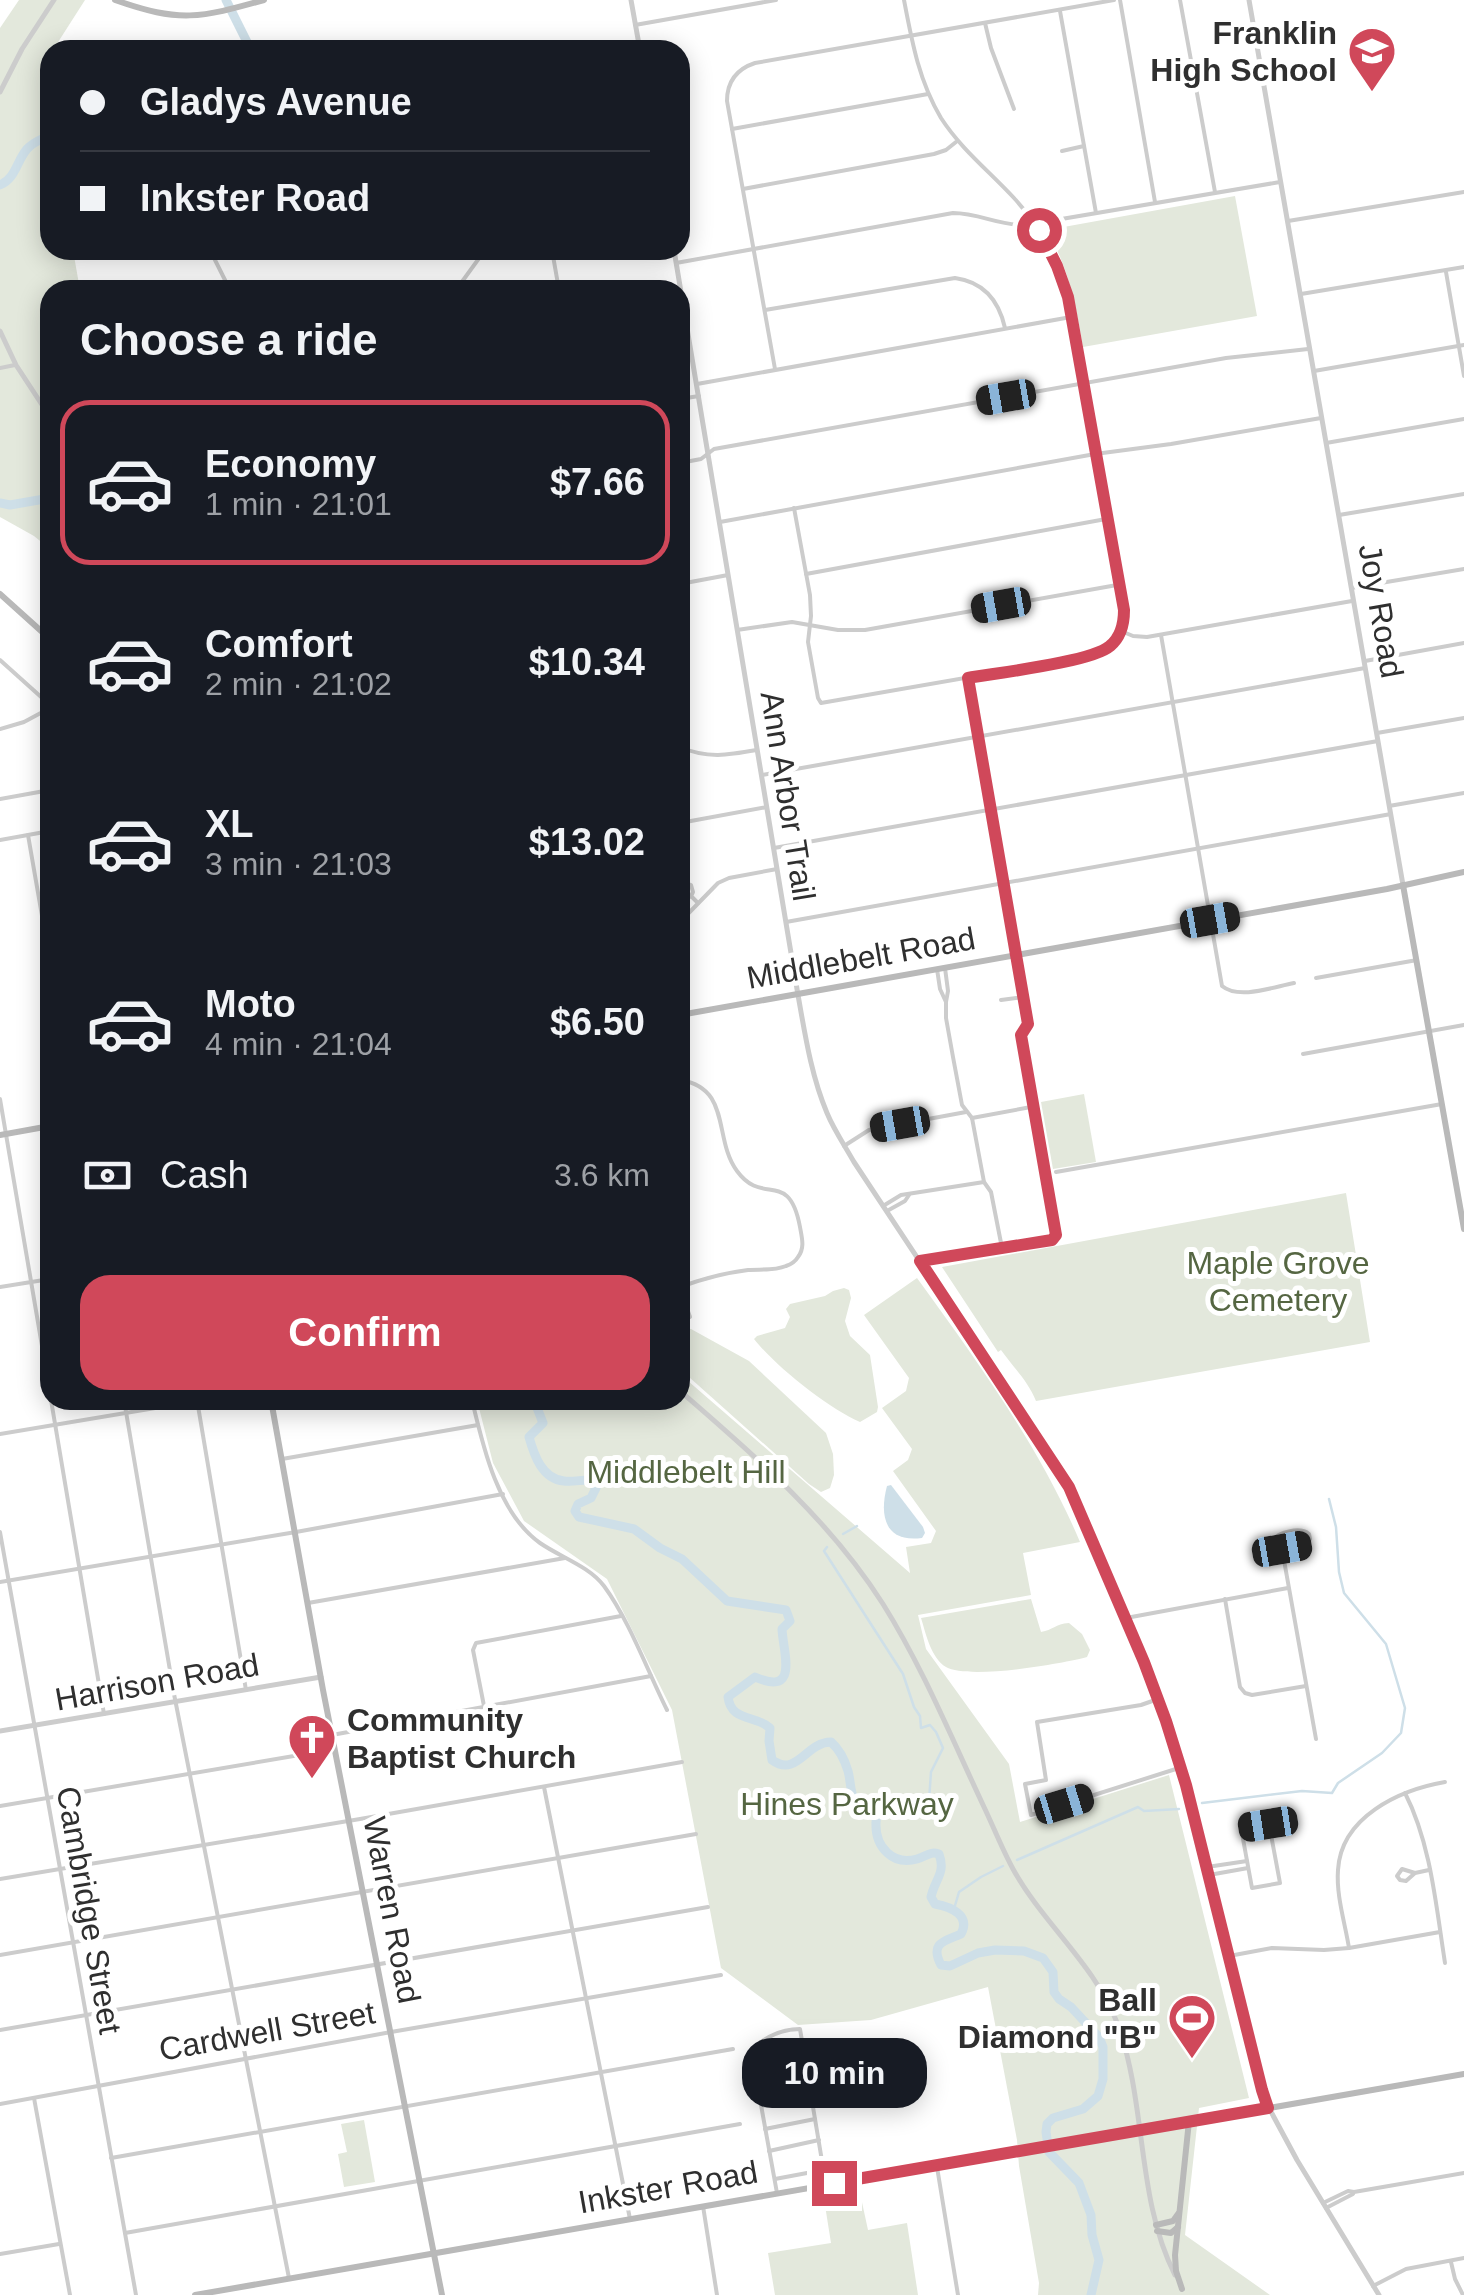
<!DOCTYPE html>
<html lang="en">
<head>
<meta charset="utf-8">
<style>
  body { margin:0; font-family:Arial,sans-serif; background:#20242c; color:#f1f3f6; height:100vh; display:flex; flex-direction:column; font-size:38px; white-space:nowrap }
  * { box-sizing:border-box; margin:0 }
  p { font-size:32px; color:#9ea1a6 }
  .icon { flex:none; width:55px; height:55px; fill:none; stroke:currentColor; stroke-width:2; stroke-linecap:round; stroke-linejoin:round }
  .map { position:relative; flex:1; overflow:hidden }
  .side { position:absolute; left:40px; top:280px; width:650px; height:1130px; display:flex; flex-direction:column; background:#171b24; border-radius:30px; box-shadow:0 5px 25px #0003 }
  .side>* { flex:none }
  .banner { position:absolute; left:40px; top:40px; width:650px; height:220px; border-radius:30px; box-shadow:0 5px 25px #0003; display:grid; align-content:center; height:220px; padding:0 40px; background:#171b24 }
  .end { position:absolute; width:45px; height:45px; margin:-22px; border:12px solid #d0485a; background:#fff; box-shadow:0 0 0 5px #fff }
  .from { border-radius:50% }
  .bubble { position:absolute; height:70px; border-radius:30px; background:#171b24; box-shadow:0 5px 25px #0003; font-size:32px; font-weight:700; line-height:70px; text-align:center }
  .car { position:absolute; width:30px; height:60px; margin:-30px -15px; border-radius:12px; box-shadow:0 0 8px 2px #0007; background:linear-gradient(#222 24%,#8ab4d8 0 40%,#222 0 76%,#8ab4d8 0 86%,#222 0) }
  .banner b { display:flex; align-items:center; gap:35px; height:95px; font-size:38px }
  .banner b+b { border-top:2px solid #363941 }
  .banner i { width:25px; height:25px; background:#f1f3f6 }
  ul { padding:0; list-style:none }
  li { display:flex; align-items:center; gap:30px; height:165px; margin:0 20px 15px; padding:0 20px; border:5px solid transparent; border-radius:30px }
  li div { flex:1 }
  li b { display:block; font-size:38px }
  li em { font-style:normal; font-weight:700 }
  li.active { border-color:#d0485a }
  li>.icon { width:90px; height:90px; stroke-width:1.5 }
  h2 { padding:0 40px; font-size:45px; line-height:120px }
  .pay { display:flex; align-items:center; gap:25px; height:110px; padding:0 40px; font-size:38px }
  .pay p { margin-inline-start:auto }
  .action { display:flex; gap:20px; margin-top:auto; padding:20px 40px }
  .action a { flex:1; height:115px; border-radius:30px; background:#d0485a; color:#fff; font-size:40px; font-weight:700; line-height:115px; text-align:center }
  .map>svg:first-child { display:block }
</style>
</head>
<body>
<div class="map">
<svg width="1464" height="2295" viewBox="0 0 1464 2295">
  <rect width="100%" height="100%" fill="#fff"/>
  <g fill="#e3e8dc">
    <polygon points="19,0 85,0 53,50 50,50 50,55 43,66 44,75 42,76 50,127 50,250 73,250 80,290 50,290 50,549 34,536 0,517 0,28"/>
    <path d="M1235 196 1257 316 1083 347C1076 305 1068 267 1047 230Z"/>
    <polygon points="1084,1094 1096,1162 1053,1169 1041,1102"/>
    <path d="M1346 1193 1370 1342 1036 1401C1028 1381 1013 1367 1001 1350L998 1352 942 1267Z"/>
    <path d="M917 1278C977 1361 1040 1447 1080 1542L1023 1553 1031 1595 918 1615 926 1649 1009 1764 1020 1822 1169 1775 1249 2098 1199 2108 1185 2235 1270 2295H1038L1039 2283 1019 2166 1017 2140 988 1987 871 2020 798 2025 721 1968 672 1710 607 1579 524 1521 493 1463 477 1400H680V1374L910 1573 906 1547 931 1543 936 1531 893 1471 908 1460 912 1449 882 1408 906 1391 909 1378 864 1315Z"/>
    <path d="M844 1288 849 1290 851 1298 845 1321 850 1336 870 1355 878 1407 877 1412 860 1422C829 1409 775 1366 754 1339L757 1336 785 1328 790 1317 786 1309 790 1304 825 1296 833 1291Z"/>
    <polygon points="680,1328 691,1329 749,1361 826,1433 833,1454 834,1475 830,1488 821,1492 809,1484 680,1369"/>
    <path d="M1031 1599 1041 1632C1053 1630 1055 1624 1069 1623L1082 1634 1090 1650 1087 1657C1061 1664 968 1680 946 1667 931 1658 926 1634 921 1618Z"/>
    <polygon points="364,2120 375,2182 344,2187 338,2154 347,2152 341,2124"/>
    <polygon points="860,2193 868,2230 907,2223 918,2295 775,2295 768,2253 831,2243 824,2199"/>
  </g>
  <path fill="#cedfe8" d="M891 1485 923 1527 925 1533 922 1538C885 1543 879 1516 887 1486Z"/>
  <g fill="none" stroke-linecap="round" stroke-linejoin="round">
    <g stroke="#cedfe8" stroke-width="2.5">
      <polyline points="843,1534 857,1526"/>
      <path d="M827 1547 824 1551 903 1674 914 1707 920 1716 921 1728 930 1725 936 1732 943 1748 931 1772 929 1801 922 1813 910 1811C899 1800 886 1789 874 1804"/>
      <polyline points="1202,1803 1302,1791 1332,1793 1338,1783 1382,1753 1401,1733 1405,1708 1386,1644 1344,1593 1339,1572 1336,1527 1329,1499"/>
      <polyline points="1017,1860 1138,1807 1144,1811 1179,1809"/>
      <polyline points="954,1909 959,1892 981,1877 1003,1866"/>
    </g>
    <g stroke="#cedfe8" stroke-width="9">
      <polyline points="226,0 251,50"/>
      <path d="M0 185C16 178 16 162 27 149 33 142 42 139 50 135"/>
      <polyline points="0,503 10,505 50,498"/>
      <path d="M534 1400 543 1423 529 1437C534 1455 542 1479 564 1481 572 1482 581 1480 589 1480L596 1488 591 1498 578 1504 575 1511 579 1517 634 1529 660 1548 682 1559 727 1601 786 1610 790 1621 782 1629C783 1652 800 1697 755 1677L728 1697C731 1722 756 1715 770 1728L769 1741 772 1760C797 1778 806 1742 831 1742 839 1749 845 1761 848 1771 853 1789 847 1809 874 1804L878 1807C878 1812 876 1817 876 1823 875 1847 893 1866 917 1859 927 1856 930 1851 939 1854 946 1873 935 1879 931 1897L935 1904C951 1907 971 1915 961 1934 946 1941 929 1942 941 1965L950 1966 978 1953 995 1950 1024 1951 1043 1958 1053 1972 1054 1992 1059 1999 1071 2007 1099 2037 1103 2047V2079L1098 2096 1083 2109 1053 2118 1047 2124 1046 2132 1049 2152 1079 2183 1091 2215 1092 2235 1099 2260 1091 2295"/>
    </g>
    <g stroke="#ccc" stroke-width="4">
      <polyline points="1120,0 1155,202"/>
      <polyline points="1180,0 1215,192"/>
      <polyline points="1060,11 1096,213"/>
      <polyline points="985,23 991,48 1014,109"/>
      <polyline points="635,25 776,0"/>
      <polyline points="732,129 928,94"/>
      <polyline points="1062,151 1084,146"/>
      <polyline points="743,189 934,154 946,150 956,142"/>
      <polyline points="1288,221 1464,192"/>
      <polyline points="210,250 230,290"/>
      <polyline points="552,250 559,290"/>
      <path d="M676 263 953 213C979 213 1000 226 1026 225L1280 182"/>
      <polyline points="1446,272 1464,376"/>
      <polyline points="456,290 485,250"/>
      <polyline points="537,290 557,282"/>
      <polyline points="1301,294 1464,267"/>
      <path d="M765 310 955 278C984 282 999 301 1005 328"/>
      <polyline points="0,368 15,365"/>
      <path d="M775 369 727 101C727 82 737 69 755 63L1114 0"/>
      <polyline points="1314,371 1464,345"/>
      <polyline points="697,384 1071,317"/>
      <polyline points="680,399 699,396"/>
      <polyline points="1326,443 1464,419"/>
      <polyline points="680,463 701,459 714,449 1226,358 1308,349"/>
      <path d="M794 508 810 595 811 616 808 642 818 698 821 703 1091 656C1113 648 1124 634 1124 610L1065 285C1052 253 1038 224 1014 198 989 171 961 149 941 118 919 81 912 42 904 0"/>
      <polyline points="1339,515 1464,494"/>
      <polyline points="720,522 1095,454 1171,444 1321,418"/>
      <polyline points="806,574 1106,519"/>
      <polyline points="680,584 728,575"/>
      <polyline points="1351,588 1464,569"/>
      <polyline points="737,630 792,622 838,630 865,630 1117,585"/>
      <polyline points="1121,631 1133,636 1147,637 1352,601"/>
      <path d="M1161 635 1222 986C1239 1000 1273 987 1294 983"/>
      <polyline points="0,660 50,705"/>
      <polyline points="1365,661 1464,643"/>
      <polyline points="680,692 684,722 680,739"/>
      <polyline points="0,729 24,722 50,708"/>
      <polyline points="1377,733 1464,718"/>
      <path d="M680 747C707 759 729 755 757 750"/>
      <polyline points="762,775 1365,668"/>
      <polyline points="0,799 50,790"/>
      <polyline points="1389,806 1464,793"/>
      <polyline points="680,823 767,807"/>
      <polyline points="28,835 50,962"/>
      <polyline points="0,840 50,831"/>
      <polyline points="774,848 1378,741"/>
      <polyline points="680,885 686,883 691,885 693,892 691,896 698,903"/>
      <polyline points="680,897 686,899 691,896"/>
      <polyline points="680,922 718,883 729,878 777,869"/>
      <polyline points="786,922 1391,814"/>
      <polyline points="945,968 948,991 946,1002 946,1018 953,1057 962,1105 972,1118"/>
      <polyline points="937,969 940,989 946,1002"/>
      <polyline points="1316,978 1417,960"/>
      <polyline points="1001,1000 1023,997"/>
      <polyline points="1303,1054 1464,1025"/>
      <path d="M680 1080C732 1088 713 1139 737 1171 763 1207 789 1168 800 1227 802 1238 805 1248 798 1257 795 1262 792 1264 786 1266 774 1271 760 1269 748 1270 724 1273 702 1279 680 1287"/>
      <polyline points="0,1099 50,1393"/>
      <polyline points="972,1118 984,1182 991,1192 1002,1248"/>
      <polyline points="972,1118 1031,1107"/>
      <polyline points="844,1146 869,1130 966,1112"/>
      <polyline points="1056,1172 1442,1104"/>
      <polyline points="883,1206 901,1195 984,1182"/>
      <polyline points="887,1211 905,1201 909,1195"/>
      <polyline points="680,1212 680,1213"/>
      <polyline points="920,1261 1052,1240 1056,1235 1021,1035 1028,1025 968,678"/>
      <polyline points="0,1287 50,1279"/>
      <polyline points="680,1289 690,1317"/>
      <polyline points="51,1400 104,1714"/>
      <polyline points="124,1400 174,1694 289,2278"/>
      <polyline points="197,1400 246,1690"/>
      <path d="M472 1400C483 1447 498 1513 540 1543 560 1557 589 1566 604 1586 629 1620 648 1672 667 1710"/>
      <polyline points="0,1434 203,1400"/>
      <polyline points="282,1459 478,1425"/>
      <polyline points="0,1532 136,2295"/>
      <path d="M1282 1549 1307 1544 1310 1539 1309 1534C1301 1527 1278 1531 1272 1541L1275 1548 1282 1549 1316 1739"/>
      <polyline points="0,1582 296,1532 503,1494"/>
      <polyline points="1225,1599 1240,1687 1245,1693 1252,1695 1306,1686"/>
      <polyline points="308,1603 565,1558"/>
      <polyline points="1126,1618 1288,1588"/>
      <polyline points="1158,1699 1141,1705 1037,1722 1046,1780 1025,1784 1031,1815 1179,1768"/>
      <polyline points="484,1706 473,1650 476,1643 621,1616"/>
      <polyline points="332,1735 651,1676"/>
      <polyline points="544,1787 630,2219"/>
      <path d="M1405 1793C1431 1844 1436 1906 1445 1963"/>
      <polyline points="0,1806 335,1749"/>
      <polygon points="1269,1824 1280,1883 1252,1888 1241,1828"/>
      <polyline points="1207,1867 1247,1861"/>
      <polyline points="1415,1873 1406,1881 1400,1880 1397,1876 1402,1869 1415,1873 1429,1870"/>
      <polyline points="1209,1875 1248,1868"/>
      <polyline points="0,1879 360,1819 682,1762"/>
      <path d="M1349 1948C1345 1923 1336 1895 1338 1870 1341 1817 1399 1790 1445 1782"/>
      <polyline points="0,1955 696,1834"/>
      <polyline points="1229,1956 1272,1948 1324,1950 1349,1948 1440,1932"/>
      <polyline points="0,2030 708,1907"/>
      <polyline points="753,2060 803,2050"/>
      <polyline points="757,2083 807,2075"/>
      <polyline points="34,2098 70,2295"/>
      <polyline points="0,2104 391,2032 721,1975"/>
      <polyline points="762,2106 811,2097"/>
      <polyline points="765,2129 815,2119"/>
      <polyline points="769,2151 819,2140"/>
      <polyline points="111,2158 733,2049"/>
      <polyline points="937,2167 958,2295"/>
      <polyline points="775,2179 823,2170"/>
      <path d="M777 2193 751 2050C765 2037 781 2029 800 2029L826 2185"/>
      <polyline points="1323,2203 1348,2191 1354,2192 1464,2173"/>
      <polyline points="703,2206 717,2295"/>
      <polyline points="1326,2208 1353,2194"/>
      <polyline points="125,2233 740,2124"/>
      <polyline points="0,2254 59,2244"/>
      <polyline points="1451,2262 1455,2279 1463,2295"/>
      <polyline points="1373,2286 1406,2269 1464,2258"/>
    </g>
    <g stroke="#ccc" stroke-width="5">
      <polyline points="631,0 640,50"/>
      <polyline points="1249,0 1403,885"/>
      <polyline points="0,92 22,49 54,0"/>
      <path d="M674 250 798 995C805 1034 811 1075 827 1113 834 1130 845 1146 854 1162L1053 1463 1082 1513 1144 1662 1166 1721 1193 1810 1262 2090 1269 2108 1297 2160 1379 2295"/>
      <polyline points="0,331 16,365 50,417"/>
      <path d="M680 1391C755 1456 829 1519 883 1604 923 1668 952 1739 984 1807 994 1828 1002 1849 1013 1869 1044 1925 1095 1964 1118 2025 1147 2106 1136 2198 1175 2275"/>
      <polyline points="0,1731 321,1677"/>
    </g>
    <g stroke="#b9b9b9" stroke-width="6">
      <path d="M115 0C180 23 200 18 264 0"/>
      <polyline points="0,594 50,639"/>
      <polyline points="1403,885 1464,1229"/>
      <polyline points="680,1015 1387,889 1464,872"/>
      <polyline points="0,1135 50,1126"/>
      <polyline points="271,1400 323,1690 442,2295"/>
      <polyline points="1155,2128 1464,2074"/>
      <polyline points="1156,2225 1173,2221 1178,2214"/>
      <polyline points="1157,2231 1171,2233 1178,2227"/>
      <polyline points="1182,2289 1176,2271 1175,2255 1189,2121"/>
      <polyline points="195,2295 1125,2133"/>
    </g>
    <polyline stroke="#b9b9b9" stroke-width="6" points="1125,2133 1155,2128"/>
  </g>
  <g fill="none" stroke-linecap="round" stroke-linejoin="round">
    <path stroke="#d0485a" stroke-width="12" d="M834 2183 1268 2108 1262 2090 1186 1785 1166 1721 1144 1662 1069 1487 920 1261 1052 1240 1056 1235 1021 1035 1028 1024 968 678C996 673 1092 662 1110 646 1121 637 1124 623 1124 610L1068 297 1057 266 1039 230"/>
  </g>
  <defs>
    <g id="school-pin" transform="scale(2.5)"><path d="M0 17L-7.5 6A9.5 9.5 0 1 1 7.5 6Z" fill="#d0485a" stroke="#fff"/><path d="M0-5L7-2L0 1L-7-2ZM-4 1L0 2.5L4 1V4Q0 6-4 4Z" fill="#fff"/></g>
    <g id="church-pin" transform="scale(2.5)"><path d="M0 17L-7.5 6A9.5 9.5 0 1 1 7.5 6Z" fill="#d0485a" stroke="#fff"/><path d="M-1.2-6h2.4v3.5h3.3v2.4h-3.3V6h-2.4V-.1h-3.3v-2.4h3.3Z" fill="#fff"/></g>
    <g id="stadium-pin" transform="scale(2.5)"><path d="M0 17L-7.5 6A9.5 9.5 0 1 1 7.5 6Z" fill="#d0485a" stroke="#fff"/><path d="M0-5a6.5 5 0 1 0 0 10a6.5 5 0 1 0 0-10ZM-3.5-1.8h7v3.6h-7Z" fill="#fff"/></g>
  </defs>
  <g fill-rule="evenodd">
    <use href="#school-pin" x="1372" y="51"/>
    <use href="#church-pin" x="312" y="1738"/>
    <use href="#stadium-pin" x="1192" y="2018"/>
  </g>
  <g text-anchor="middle" stroke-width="10" stroke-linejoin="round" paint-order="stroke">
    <g font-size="32" font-weight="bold" fill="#2f2f2f" stroke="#fff" text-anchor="end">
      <text x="1337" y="44">Franklin<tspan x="1337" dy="37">High School</tspan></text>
      <text x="347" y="1731" text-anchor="start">Community<tspan x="347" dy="37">Baptist Church</tspan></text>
      <text x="1157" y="2011">Ball<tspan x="1157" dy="37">Diamond "B"</tspan></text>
    </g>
    <g font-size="32" fill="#2f2f2f" stroke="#fff">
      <text transform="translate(1381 611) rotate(80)" y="11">Joy Road</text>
      <text transform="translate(788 796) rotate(81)" y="11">Ann Arbor Trail</text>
      <text transform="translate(861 958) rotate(-10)" y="11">Middlebelt Road</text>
      <text transform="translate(157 1682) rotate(-10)" y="11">Harrison Road</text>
      <text transform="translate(89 1910) rotate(80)" y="11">Cambridge Street</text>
      <text transform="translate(392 1910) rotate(79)" y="11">Warren Road</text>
      <text transform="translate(267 2031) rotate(-10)" y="11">Cardwell Street</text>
      <text transform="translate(668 2187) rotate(-10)" y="11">Inkster Road</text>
    </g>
    <g font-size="32" fill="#556642" stroke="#fff">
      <text x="1278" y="1274">Maple Grove<tspan x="1278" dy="37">Cemetery</tspan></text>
      <text x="686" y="1483">Middlebelt Hill</text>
      <text x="847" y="1815">Hines Parkway</text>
    </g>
  </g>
</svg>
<i class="end from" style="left:1039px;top:230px"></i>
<i class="end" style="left:834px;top:2183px"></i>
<div class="bubble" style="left:742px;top:2038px;width:185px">10 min</div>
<i class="car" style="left:1006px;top:397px;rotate:260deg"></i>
<i class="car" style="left:1001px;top:605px;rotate:260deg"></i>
<i class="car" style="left:1210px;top:920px;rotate:80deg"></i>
<i class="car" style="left:900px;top:1124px;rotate:260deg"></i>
<i class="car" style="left:1282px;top:1549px;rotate:80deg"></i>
<i class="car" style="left:1064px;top:1804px;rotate:73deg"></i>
<i class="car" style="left:1268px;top:1824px;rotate:261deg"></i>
<div class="banner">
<b><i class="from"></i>Gladys Avenue</b>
<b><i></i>Inkster Road</b>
</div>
<section class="side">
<h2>Choose a ride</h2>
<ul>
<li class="active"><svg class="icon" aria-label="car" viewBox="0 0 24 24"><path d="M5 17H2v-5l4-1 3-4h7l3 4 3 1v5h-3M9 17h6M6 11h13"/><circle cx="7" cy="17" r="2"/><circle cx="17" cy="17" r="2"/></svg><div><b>Economy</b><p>1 min · 21:01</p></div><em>$7.66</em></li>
<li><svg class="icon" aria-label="car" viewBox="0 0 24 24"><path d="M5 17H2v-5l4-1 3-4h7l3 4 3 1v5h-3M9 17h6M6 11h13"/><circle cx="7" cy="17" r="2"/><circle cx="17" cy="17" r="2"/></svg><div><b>Comfort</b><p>2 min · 21:02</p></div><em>$10.34</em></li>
<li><svg class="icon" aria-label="car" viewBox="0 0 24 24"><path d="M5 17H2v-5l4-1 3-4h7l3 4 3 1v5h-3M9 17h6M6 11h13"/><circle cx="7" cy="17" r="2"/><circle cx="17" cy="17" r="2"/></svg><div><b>XL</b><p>3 min · 21:03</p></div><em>$13.02</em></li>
<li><svg class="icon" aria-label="car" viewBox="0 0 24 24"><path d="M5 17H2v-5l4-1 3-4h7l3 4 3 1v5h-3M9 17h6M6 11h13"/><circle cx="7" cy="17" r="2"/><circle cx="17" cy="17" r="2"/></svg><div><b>Moto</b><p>4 min · 21:04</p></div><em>$6.50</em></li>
</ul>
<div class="pay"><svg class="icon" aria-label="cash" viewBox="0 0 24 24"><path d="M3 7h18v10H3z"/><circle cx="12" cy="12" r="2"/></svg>Cash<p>3.6 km</p></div>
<div class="action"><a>Confirm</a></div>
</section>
</div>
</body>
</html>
